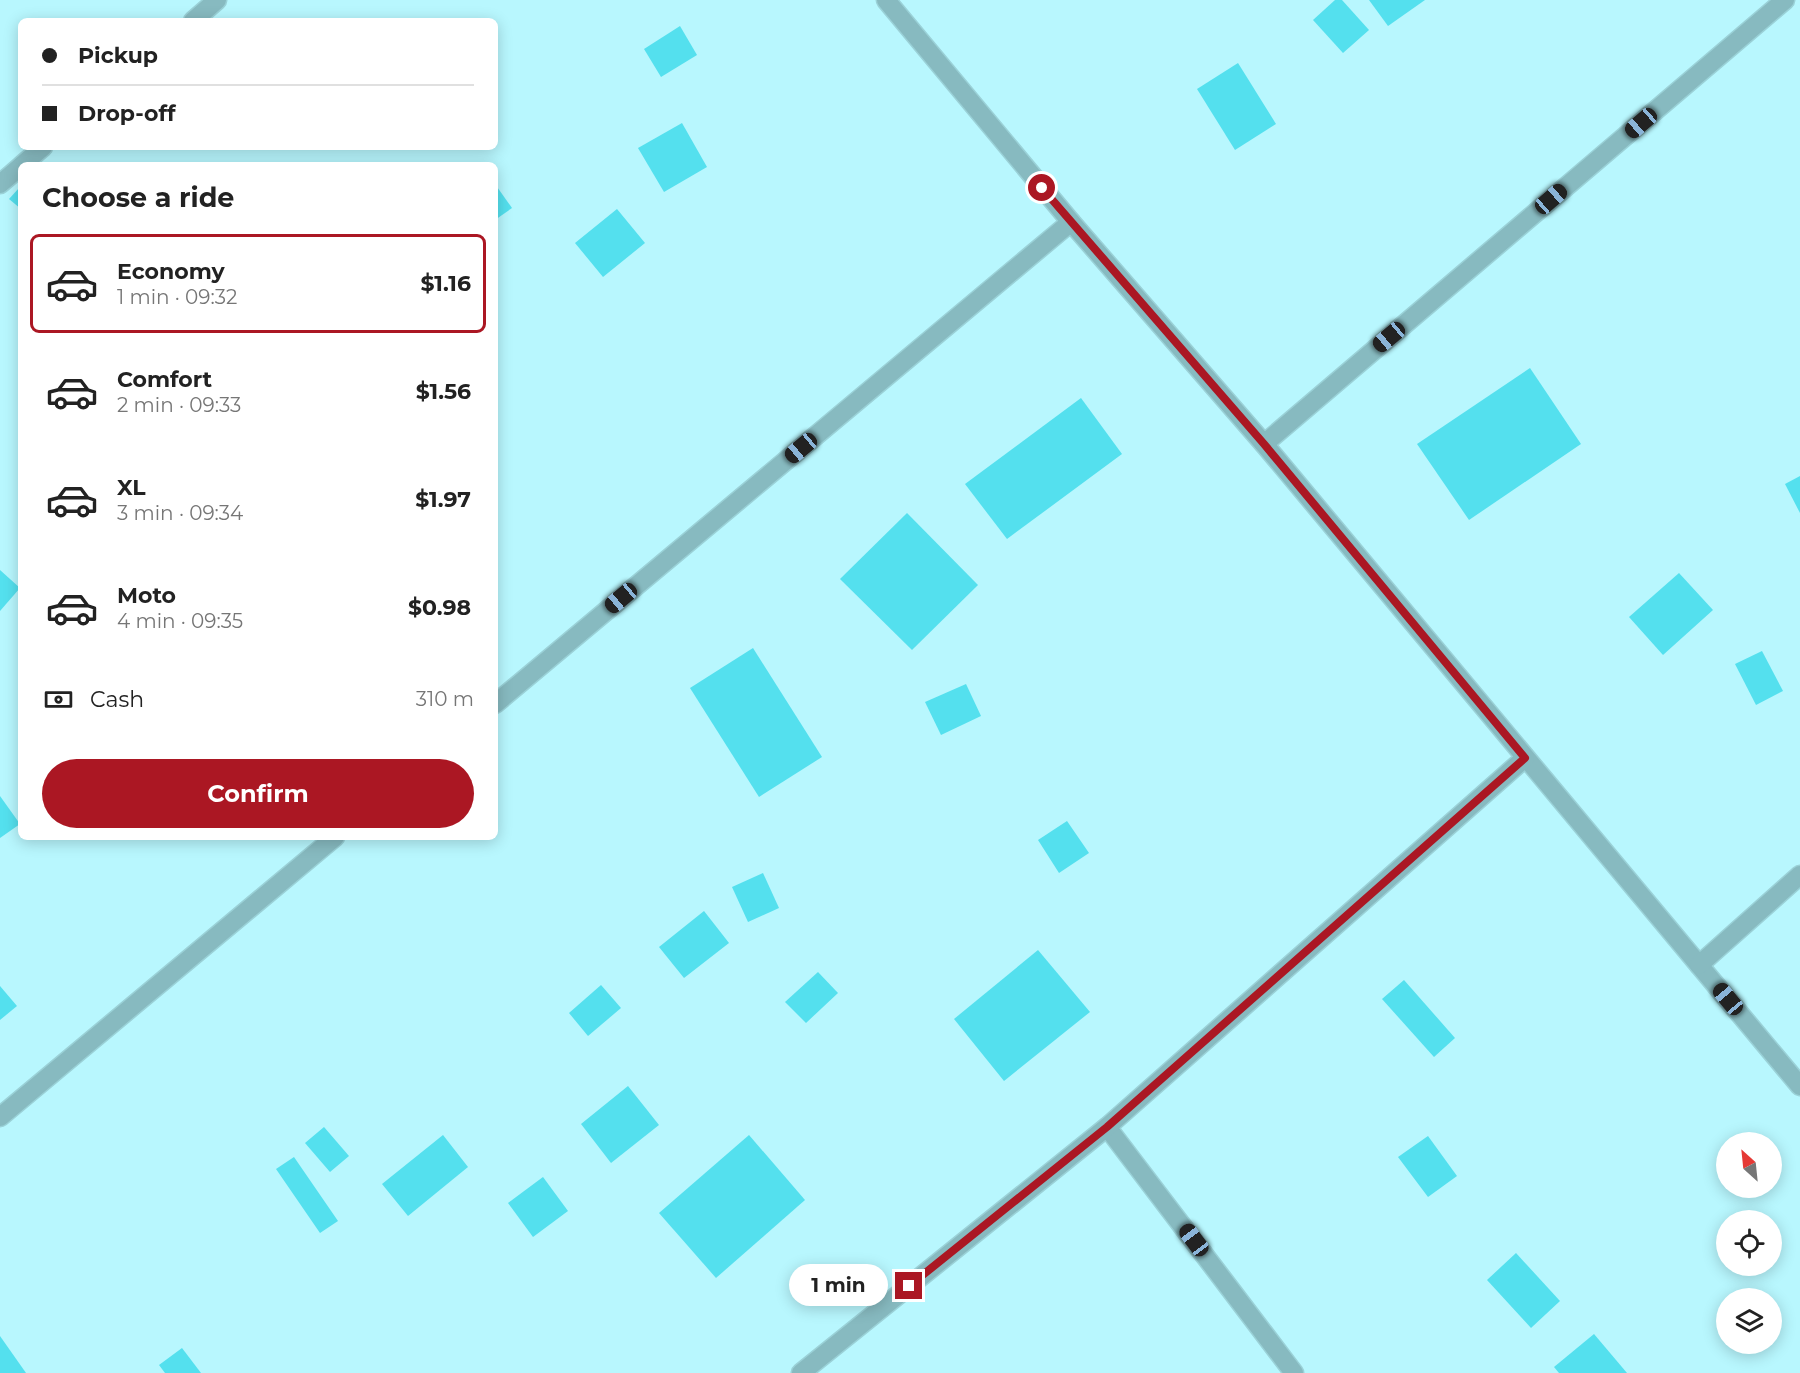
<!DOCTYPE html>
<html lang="en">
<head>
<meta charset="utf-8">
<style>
  body { margin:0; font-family:Montserrat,sans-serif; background:#f2f2f2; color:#222; height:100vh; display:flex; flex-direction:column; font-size:22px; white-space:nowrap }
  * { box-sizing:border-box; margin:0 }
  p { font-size:20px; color:#767676 }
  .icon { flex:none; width:33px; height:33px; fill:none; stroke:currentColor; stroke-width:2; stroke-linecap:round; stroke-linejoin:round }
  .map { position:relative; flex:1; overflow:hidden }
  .drawer { position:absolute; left:18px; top:162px; width:480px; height:678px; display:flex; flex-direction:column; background:#fff; border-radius:9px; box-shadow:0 3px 15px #0003 }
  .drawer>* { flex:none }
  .top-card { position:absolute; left:18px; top:18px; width:480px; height:132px; border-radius:9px; box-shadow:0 3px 15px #0003; display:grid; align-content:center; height:132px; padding:0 24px; background:#fff }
  .needle { width:39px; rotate:333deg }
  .buttons { position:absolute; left:1716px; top:1132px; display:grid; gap:12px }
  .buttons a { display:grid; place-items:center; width:66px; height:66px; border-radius:50%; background:#fff; box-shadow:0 3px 15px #0003; font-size:30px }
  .end { position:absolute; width:27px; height:27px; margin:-14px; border:8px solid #ab1723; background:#fff; box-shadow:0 0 0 3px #fff }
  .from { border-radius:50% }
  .bubble { position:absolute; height:42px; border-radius:21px; background:#fff; box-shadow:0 3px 15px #0003; font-size:20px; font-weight:700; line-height:42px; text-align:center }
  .car { position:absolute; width:18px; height:36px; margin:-18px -9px; border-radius:8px; box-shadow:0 0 4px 2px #0007; background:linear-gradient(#222 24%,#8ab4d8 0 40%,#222 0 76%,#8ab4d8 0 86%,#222 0) }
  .top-card b { display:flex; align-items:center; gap:21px; height:57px; font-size:22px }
  .top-card b+b { border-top:2px solid #e0e0e0 }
  .top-card i { width:15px; height:15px; background:#222 }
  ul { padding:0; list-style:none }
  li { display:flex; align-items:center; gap:18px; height:99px; margin:0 12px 9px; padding:0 12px; border:3px solid transparent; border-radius:9px }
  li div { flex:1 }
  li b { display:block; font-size:22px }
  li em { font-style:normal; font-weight:700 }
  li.on { border-color:#ab1723 }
  li>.icon { width:54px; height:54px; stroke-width:1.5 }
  h2 { padding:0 24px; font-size:27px; line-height:72px }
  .pay { display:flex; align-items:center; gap:15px; height:66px; padding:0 24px; font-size:22px }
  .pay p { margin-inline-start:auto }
  .cta { display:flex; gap:12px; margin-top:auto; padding:12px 24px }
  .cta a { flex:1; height:69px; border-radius:36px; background:#ab1723; color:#fff; font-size:24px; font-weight:700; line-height:69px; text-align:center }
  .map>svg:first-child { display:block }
</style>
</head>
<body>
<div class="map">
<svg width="1800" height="1373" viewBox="0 0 1800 1373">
  <rect width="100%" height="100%" fill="#b8f7fe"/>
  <g fill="#54e0ee">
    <polygon points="1335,0 1342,0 1369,30 1343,53 1313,20"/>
    <polygon points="1369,0 1425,0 1388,26"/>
    <polygon points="680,26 697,55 661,77 644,49"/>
    <polygon points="1238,63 1276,124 1235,150 1197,89"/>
    <polygon points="682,123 707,167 664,192 638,148"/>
    <polygon points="495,184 512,208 495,220"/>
    <polygon points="19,188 21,190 21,209 9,199"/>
    <polygon points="617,209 645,243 603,277 575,243"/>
    <polygon points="1530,368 1581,444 1469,520 1417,444"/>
    <polygon points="1081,398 1122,454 1007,539 965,484"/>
    <polygon points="1800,476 1800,513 1785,484"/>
    <polygon points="907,513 978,585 912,650 840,579"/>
    <polygon points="0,570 20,588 0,611"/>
    <polygon points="1679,573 1713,610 1663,655 1629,617"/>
    <polygon points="753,648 822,757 759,797 690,688"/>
    <polygon points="1762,651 1783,691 1756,705 1735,664"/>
    <polygon points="966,684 981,716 941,735 925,702"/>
    <polygon points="0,796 20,824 0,838"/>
    <polygon points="1067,821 1089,853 1059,873 1038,840"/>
    <polygon points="763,873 779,908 748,922 732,887"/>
    <polygon points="704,911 729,943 684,978 659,947"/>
    <polygon points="1038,950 1090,1012 1004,1081 954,1019"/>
    <polygon points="818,972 838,993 806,1023 785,1002"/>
    <polygon points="1404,980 1455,1038 1434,1057 1382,999"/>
    <polygon points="601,985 621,1008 588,1036 569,1013"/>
    <polygon points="0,986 17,1006 0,1020"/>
    <polygon points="628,1086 659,1125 611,1163 581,1124"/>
    <polygon points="324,1127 349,1156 330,1172 305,1143"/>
    <polygon points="443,1135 468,1167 408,1216 382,1184"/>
    <polygon points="749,1135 805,1200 716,1278 659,1213"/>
    <polygon points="1428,1136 1457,1176 1428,1197 1398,1157"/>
    <polygon points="294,1157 338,1221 320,1233 276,1169"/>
    <polygon points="543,1177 568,1211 533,1237 508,1203"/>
    <polygon points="1516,1253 1560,1301 1531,1328 1487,1280"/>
    <polygon points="1594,1334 1627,1373 1559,1373 1554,1367"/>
    <polygon points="0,1336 26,1373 0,1373"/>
    <polygon points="182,1348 201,1373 165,1373 159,1365"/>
  </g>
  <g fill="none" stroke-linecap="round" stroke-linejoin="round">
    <g stroke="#9ad1d7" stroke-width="21">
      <g id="minor">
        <polyline points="886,0 1071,222 1264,444 1800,1086"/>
        <polyline points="193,21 217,0"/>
        <polyline points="22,165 43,147"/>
        <polyline points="0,184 21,166"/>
        <polyline points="1264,444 1785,0"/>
        <polyline points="495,704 1071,222"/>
        <polyline points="1699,965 1800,875"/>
        <polyline points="0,1117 335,837"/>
        <polyline points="1107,1127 1294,1373"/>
        <polyline points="801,1373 1107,1127 1525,758"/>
      </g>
    </g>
    <use href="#minor" stroke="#87bac0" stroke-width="18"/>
  </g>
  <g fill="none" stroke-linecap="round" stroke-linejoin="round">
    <polyline stroke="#ab1723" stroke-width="8" points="909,1286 1107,1127 1525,758 1264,444 1042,188"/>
  </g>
</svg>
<div class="buttons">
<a><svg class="needle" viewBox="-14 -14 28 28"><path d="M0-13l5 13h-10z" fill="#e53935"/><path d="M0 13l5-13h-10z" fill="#767676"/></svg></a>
<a><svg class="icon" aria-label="locate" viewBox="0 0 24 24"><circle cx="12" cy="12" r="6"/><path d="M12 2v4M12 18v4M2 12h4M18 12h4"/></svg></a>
<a><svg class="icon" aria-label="layers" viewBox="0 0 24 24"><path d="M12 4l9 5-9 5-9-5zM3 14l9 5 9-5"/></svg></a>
</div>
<i class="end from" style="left:1042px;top:188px"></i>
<i class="end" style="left:909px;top:1286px"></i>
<div class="bubble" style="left:789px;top:1264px;width:99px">1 min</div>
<i class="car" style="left:1641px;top:123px;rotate:229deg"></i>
<i class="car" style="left:1551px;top:199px;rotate:49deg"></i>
<i class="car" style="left:1389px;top:337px;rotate:230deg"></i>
<i class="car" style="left:801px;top:448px;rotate:230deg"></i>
<i class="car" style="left:621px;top:598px;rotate:230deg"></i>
<i class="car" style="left:1728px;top:999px;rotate:320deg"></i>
<i class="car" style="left:1194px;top:1240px;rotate:323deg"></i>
<div class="top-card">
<b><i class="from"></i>Pickup</b>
<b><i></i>Drop-off</b>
</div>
<section class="drawer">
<h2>Choose a ride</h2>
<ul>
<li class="on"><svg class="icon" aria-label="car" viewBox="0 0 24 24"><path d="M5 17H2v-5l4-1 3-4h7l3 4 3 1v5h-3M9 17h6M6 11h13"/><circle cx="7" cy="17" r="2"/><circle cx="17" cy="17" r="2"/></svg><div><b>Economy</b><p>1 min · 09:32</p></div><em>$1.16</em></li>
<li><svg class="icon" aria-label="car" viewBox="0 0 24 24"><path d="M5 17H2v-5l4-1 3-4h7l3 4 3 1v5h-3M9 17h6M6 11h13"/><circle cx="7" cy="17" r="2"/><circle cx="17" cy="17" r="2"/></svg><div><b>Comfort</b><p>2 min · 09:33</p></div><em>$1.56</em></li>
<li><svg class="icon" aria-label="car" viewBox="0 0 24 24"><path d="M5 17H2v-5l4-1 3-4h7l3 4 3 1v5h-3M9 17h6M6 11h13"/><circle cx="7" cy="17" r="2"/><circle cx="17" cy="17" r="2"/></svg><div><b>XL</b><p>3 min · 09:34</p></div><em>$1.97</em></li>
<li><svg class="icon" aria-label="car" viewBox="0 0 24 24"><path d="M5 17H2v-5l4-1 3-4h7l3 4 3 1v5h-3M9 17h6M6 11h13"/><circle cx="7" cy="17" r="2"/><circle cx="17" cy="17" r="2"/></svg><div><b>Moto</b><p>4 min · 09:35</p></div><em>$0.98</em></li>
</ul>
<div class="pay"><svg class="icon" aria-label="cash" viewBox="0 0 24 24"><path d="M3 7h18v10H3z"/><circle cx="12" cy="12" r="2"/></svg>Cash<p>310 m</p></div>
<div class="cta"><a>Confirm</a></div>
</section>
</div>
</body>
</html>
